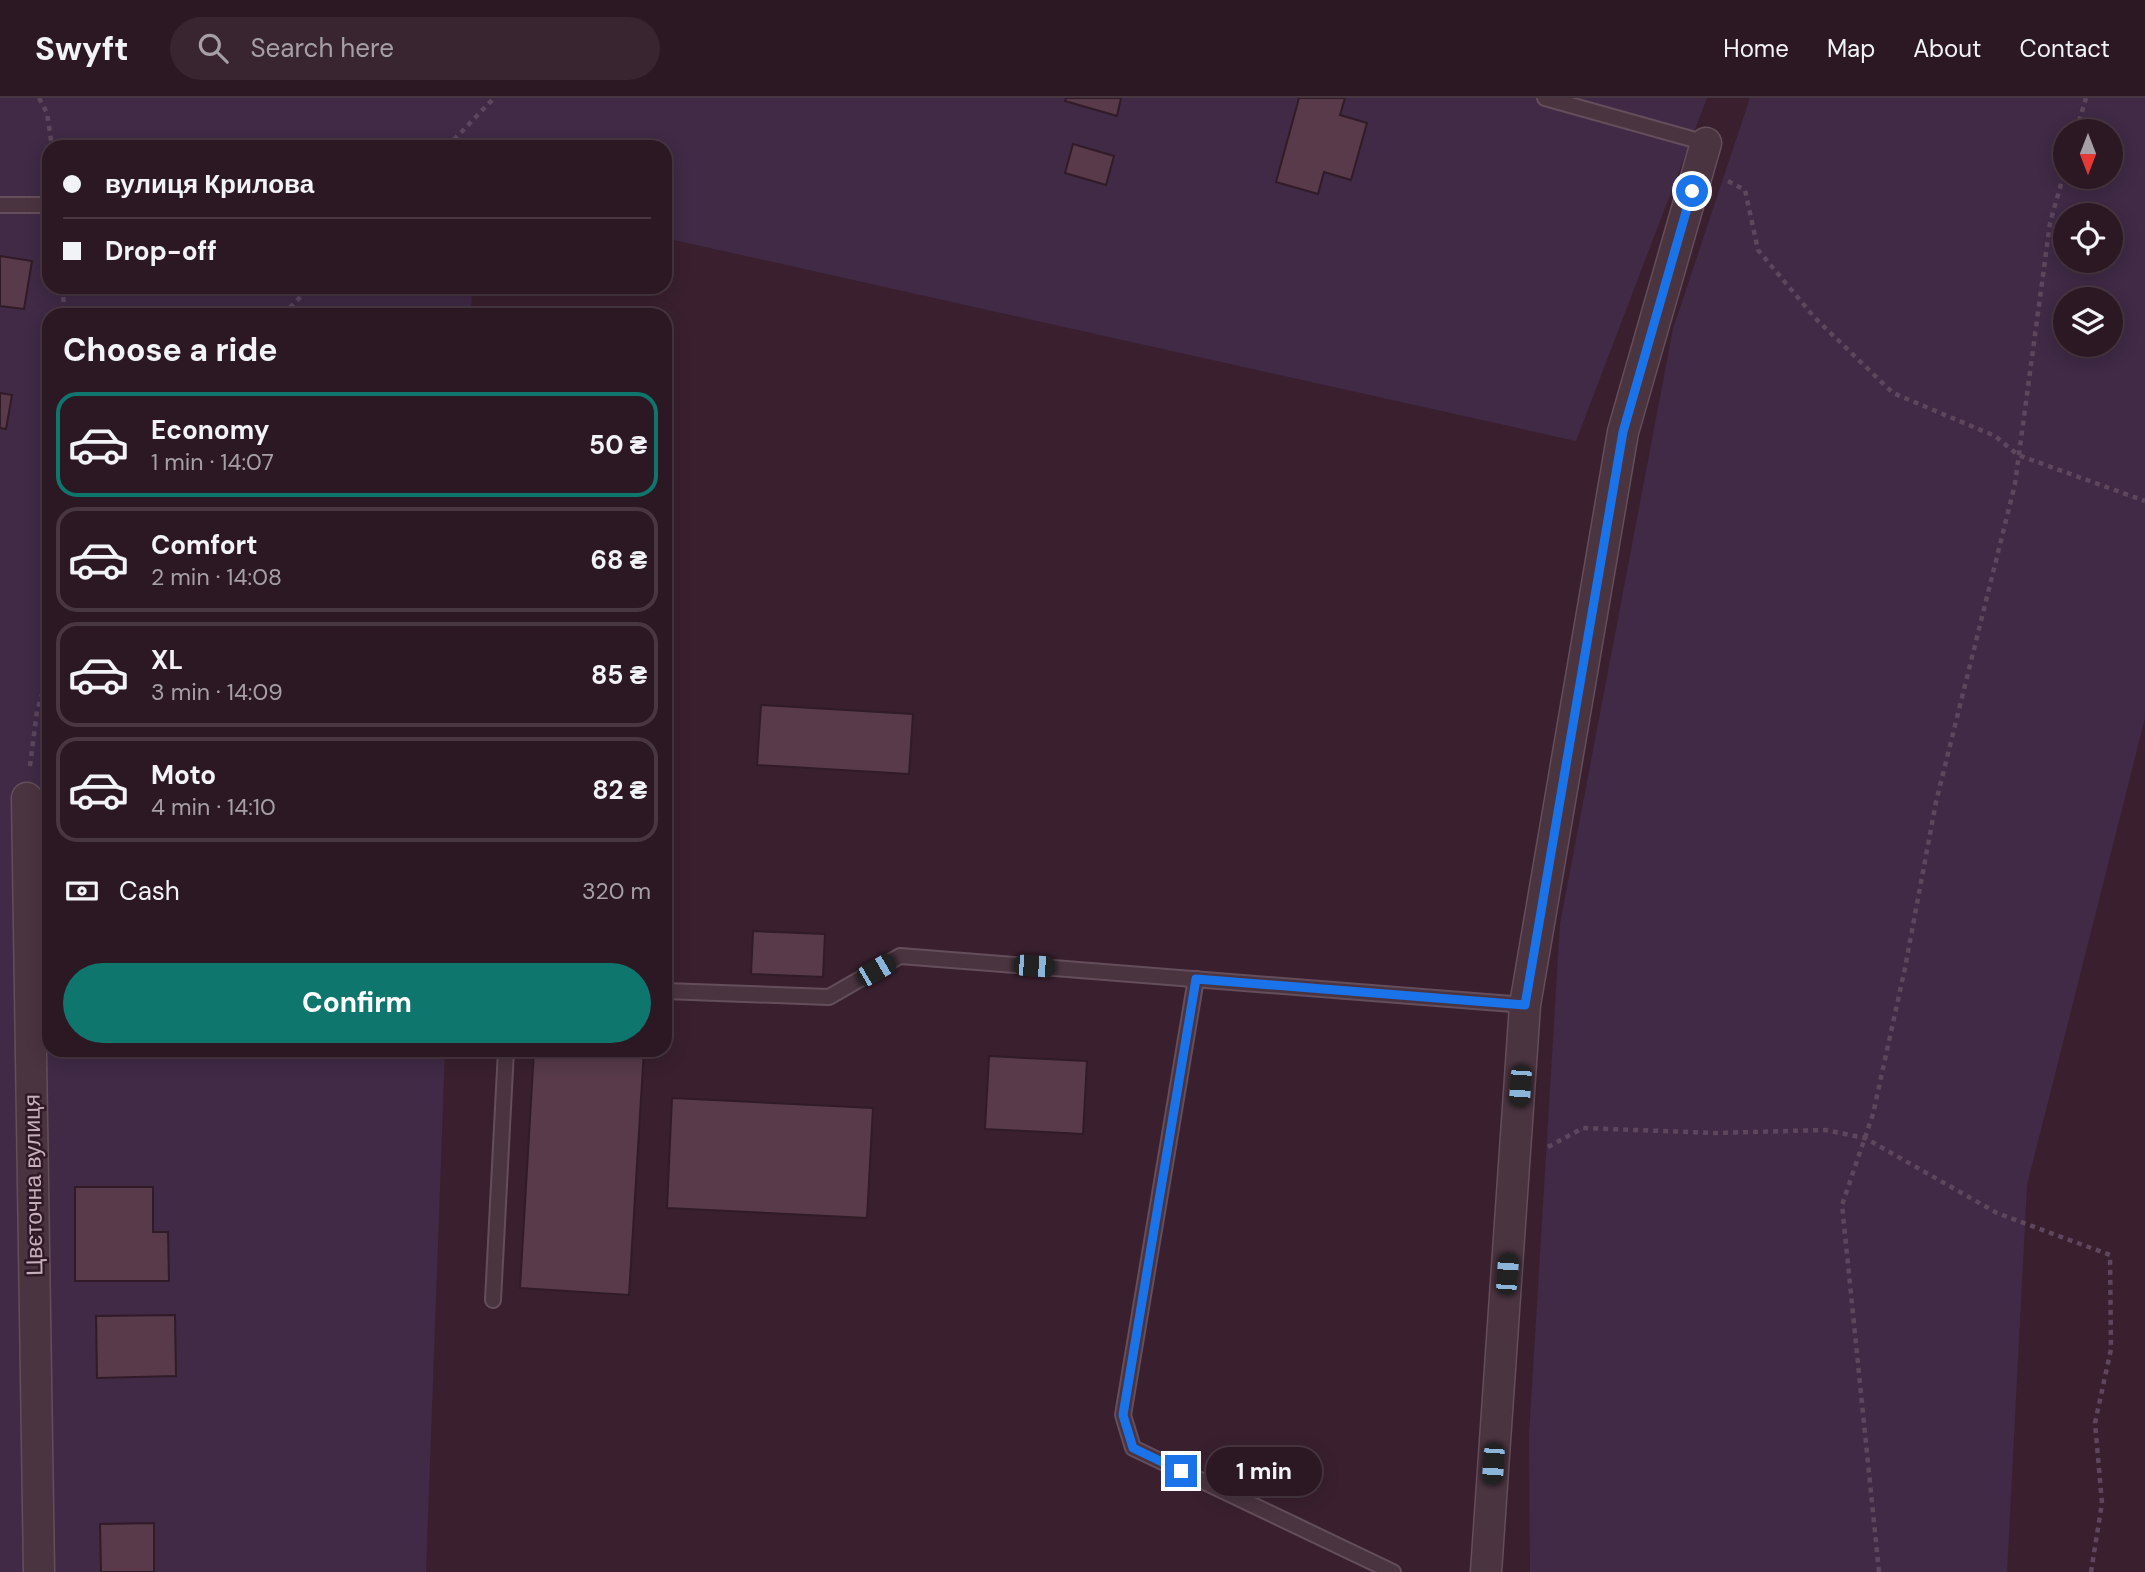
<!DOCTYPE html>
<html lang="en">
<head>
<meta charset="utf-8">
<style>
  body { margin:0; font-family:"DM Sans",sans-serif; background:#382530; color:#f1f3f6; height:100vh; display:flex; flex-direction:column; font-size:26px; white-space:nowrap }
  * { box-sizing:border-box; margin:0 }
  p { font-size:23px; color:#a6a0a6 }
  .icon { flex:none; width:38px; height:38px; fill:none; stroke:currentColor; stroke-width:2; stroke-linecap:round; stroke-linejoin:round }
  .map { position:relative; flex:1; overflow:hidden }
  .side { position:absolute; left:42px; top:210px; width:630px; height:749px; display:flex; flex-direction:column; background:#2c1823; border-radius:21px; box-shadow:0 4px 18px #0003,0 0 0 2px #483741 }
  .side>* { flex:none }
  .guide { position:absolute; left:42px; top:42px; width:630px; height:154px; border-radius:21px; box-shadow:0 4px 18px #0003,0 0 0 2px #483741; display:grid; align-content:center; height:154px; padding:0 21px; background:#2c1823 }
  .needle { width:46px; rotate:180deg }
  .controls { position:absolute; left:2053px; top:21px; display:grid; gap:14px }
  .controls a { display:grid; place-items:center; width:70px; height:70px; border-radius:50%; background:#2c1823; box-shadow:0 4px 18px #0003,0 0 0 2px #483741; font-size:35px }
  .end { position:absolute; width:32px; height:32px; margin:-16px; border:9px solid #1a73e8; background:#fff; box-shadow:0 0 0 4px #fff }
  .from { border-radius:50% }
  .bubble { position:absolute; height:49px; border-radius:24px; background:#2c1823; box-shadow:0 4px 18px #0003,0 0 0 2px #483741; font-size:23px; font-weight:700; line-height:49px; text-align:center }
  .car { position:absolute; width:21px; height:42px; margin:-21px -10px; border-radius:9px; box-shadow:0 0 5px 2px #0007; background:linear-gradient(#222 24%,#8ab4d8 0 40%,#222 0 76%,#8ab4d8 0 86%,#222 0) }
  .guide b { display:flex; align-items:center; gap:24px; height:66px; font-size:26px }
  .guide b+b { border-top:2px solid #483741 }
  .guide i { width:18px; height:18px; background:#f1f3f6 }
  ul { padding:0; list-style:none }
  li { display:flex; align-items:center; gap:21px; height:105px; margin:0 14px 10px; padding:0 7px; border:4px solid #483741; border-radius:21px }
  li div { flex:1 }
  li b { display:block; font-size:26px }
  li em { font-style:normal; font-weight:700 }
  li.on { border-color:#0f766e }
  li>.icon { width:63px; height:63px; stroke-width:1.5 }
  h2 { padding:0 21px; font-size:32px; line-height:84px }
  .pay { display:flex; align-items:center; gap:18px; height:77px; padding:0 21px; font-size:26px }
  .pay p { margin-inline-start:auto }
  .cta { display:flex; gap:14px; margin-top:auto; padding:14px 21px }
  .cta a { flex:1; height:80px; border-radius:42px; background:#0f766e; color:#fff; font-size:28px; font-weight:700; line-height:80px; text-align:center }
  header { display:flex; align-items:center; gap:42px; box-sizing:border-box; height:98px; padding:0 35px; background:#2c1823; border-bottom:2px solid #483741 }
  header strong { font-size:33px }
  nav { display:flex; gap:38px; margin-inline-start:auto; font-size:24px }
  .search { width:490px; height:63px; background:#382530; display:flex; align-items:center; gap:18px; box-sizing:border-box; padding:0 24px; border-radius:38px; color:#a6a0a6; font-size:26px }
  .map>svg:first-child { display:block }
</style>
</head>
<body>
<header>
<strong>Swyft</strong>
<div class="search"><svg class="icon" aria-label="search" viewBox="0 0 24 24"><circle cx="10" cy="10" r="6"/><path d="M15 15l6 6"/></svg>Search here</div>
<nav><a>Home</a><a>Map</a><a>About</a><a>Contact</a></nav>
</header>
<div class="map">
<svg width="2145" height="1474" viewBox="0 0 2145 1474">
  <rect width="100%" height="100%" fill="#3a202f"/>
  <g fill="#402a46" fill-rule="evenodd">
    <polygon points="0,0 1707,0 1576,343 665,140 665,49 49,49 49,189 472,189 471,217 49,217 49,952 445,952 426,1474 0,1474"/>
    <path d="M1750 0H2145V620L2027 1087 2007 1474H1530L1529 1338 1560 826 1673 231ZM2065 33H2110V79H2065ZM2065 117H2110V163H2065ZM2065 201H2110V247H2065Z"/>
  </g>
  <g fill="#583a4a" stroke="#311b27" stroke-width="2">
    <polygon points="1066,0 1121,0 1117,18 1065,3"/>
    <polygon points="1299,0 1345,0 1340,17 1367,25 1351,82 1324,74 1318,96 1276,84"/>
    <polygon points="1073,46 1114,58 1106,87 1065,75"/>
    <polygon points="0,158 32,163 24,211 0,208"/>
    <polygon points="0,295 12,297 6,331 0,330"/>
    <polygon points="761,607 913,616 909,676 757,667"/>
    <polygon points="753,833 825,836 823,879 751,876"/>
    <polygon points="534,952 644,952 629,1197 520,1190"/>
    <polygon points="989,958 1087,963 1083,1036 985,1031"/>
    <polygon points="672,1000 873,1010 867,1120 667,1110"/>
    <polygon points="75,1089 153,1089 153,1134 168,1134 169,1183 75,1183"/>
    <polygon points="175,1217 176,1278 97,1280 96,1218"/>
    <polygon points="154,1425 154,1474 101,1474 100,1426"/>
  </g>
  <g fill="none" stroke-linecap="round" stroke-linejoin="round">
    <g stroke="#654e5b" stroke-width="18">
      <g id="service">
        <polyline points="1545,0 1706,45"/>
        <polyline points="0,107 49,107"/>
        <polyline points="1196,881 1123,1317 1133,1350 1393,1474"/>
        <polyline points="665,893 829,899 900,858 1525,907"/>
        <polyline points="493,1202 506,952"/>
      </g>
    </g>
    <g stroke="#654e5b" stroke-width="33">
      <g id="minor">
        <polyline points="27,700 39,1474"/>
        <polyline points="1486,1474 1525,907 1623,334 1706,45"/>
      </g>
    </g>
    <g stroke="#5e465d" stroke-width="4.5" stroke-dasharray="5 5" stroke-linecap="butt">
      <polyline points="39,0 47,15 52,49"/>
      <polyline points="2076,33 2086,0"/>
      <polyline points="447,49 494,0"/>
      <polyline points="1728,83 1745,92 1758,152 1815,220 1893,295 1995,338 2018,357 2145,403"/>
      <polyline points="63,189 64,217"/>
      <polyline points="283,217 310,189"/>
      <polyline points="30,668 37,613 49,573"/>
      <polyline points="1548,1049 1583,1030 1715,1035 1825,1032 1865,1040 1997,1115 2110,1157 2111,1251 2095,1325 2102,1405 2091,1474"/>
      <polyline points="1879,1474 1842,1107 1873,1016 1905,870 1936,704 2015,386 2050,125 2065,72"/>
    </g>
    <use href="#service" stroke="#4a3440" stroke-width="14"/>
    <use href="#minor" stroke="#4a3440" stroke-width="30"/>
  </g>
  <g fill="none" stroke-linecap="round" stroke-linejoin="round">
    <polyline stroke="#1a73e8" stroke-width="9" points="1181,1373 1133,1350 1123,1317 1196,881 1525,907 1623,334 1692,93"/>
  </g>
  <g text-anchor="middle" stroke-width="5" stroke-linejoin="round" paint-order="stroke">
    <g font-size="23" fill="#c6aebb" stroke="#2f1925">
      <text transform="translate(33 1087) rotate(-91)" y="8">Цвєточна вулиця</text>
    </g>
  </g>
</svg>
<div class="controls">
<a><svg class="needle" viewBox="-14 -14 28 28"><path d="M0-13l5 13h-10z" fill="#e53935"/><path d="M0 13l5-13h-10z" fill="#a6a0a6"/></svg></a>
<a><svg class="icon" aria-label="locate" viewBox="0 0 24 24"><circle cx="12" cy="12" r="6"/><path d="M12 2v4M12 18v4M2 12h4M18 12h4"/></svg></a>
<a><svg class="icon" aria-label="layers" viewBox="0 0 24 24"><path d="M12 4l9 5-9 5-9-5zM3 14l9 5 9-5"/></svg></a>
</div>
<i class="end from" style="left:1692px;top:93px"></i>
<i class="end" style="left:1181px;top:1373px"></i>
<div class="bubble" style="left:1206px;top:1349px;width:116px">1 min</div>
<i class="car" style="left:1034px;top:868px;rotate:94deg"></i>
<i class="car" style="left:876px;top:872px;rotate:60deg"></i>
<i class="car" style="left:1520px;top:988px;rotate:184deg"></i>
<i class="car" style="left:1507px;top:1176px;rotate:4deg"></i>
<i class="car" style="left:1493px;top:1366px;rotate:184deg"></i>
<div class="guide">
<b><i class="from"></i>вулиця Крилова</b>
<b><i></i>Drop-off</b>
</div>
<section class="side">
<h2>Choose a ride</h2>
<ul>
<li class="on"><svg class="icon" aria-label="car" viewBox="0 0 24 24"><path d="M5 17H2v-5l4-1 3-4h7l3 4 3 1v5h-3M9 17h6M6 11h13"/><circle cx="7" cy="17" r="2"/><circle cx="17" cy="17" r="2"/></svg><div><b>Economy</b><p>1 min · 14:07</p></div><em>50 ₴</em></li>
<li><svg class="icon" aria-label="car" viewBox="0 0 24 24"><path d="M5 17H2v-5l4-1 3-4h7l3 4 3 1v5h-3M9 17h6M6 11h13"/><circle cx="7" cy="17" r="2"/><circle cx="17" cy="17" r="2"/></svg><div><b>Comfort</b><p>2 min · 14:08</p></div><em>68 ₴</em></li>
<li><svg class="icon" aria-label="car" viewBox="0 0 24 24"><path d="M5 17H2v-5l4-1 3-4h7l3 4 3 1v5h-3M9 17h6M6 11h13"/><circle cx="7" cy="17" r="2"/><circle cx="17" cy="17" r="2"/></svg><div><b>XL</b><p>3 min · 14:09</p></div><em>85 ₴</em></li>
<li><svg class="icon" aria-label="car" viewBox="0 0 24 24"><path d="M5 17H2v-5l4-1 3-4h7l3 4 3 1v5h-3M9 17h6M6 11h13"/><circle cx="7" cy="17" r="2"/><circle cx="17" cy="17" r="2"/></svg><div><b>Moto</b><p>4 min · 14:10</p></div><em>82 ₴</em></li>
</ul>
<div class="pay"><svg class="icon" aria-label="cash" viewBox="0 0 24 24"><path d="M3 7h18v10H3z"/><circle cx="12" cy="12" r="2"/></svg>Cash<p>320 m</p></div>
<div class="cta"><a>Confirm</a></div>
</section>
</div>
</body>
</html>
